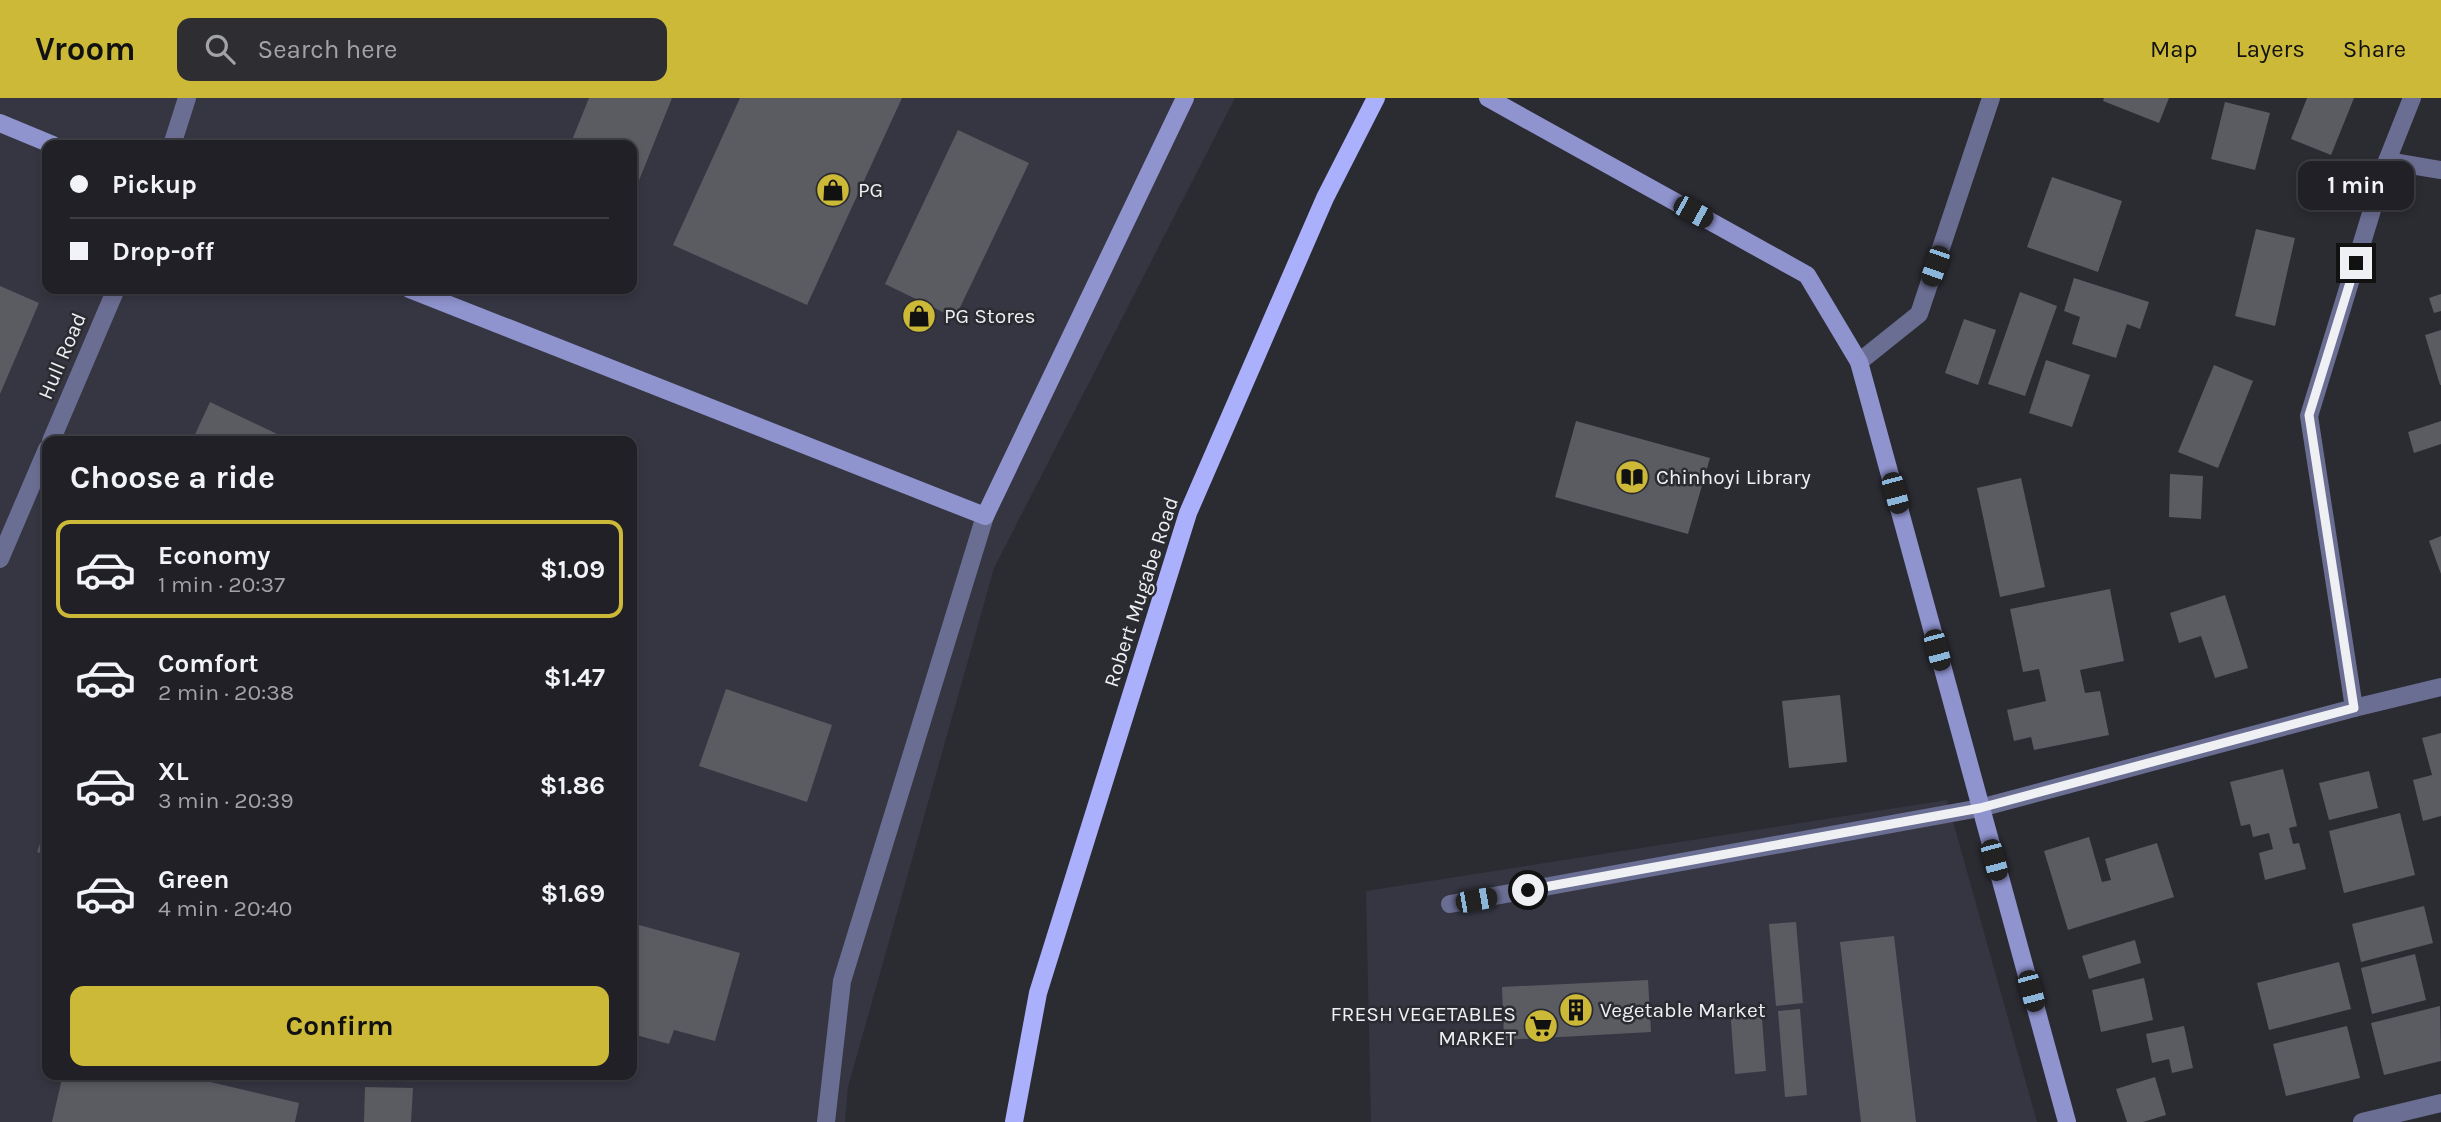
<!DOCTYPE html>
<html lang="en">
<head>
<meta charset="utf-8">
<style>
  body { margin:0; font-family:Karla,sans-serif; background:#2d2d32; color:#f1f3f6; height:100vh; display:flex; flex-direction:column; font-size:26px; white-space:nowrap }
  * { box-sizing:border-box; margin:0 }
  p { font-size:23px; color:#a2a3a7 }
  .icon { flex:none; width:38px; height:38px; fill:none; stroke:currentColor; stroke-width:2; stroke-linecap:round; stroke-linejoin:round }
  .map { position:relative; flex:1; overflow:hidden }
  .side { position:absolute; left:42px; top:338px; width:595px; height:644px; display:flex; flex-direction:column; background:#202026; border-radius:14px; box-shadow:0 4px 10px #0003,0 0 0 2px #3d3e43 }
  .side>* { flex:none }
  .top-card { position:absolute; left:42px; top:42px; width:595px; height:154px; border-radius:14px; box-shadow:0 4px 10px #0003,0 0 0 2px #3d3e43; display:grid; align-content:center; height:154px; padding:0 28px; background:#202026 }
  .end { position:absolute; width:32px; height:32px; margin:-16px; border:9px solid #eff0f4; background:#111; box-shadow:0 0 0 4px #111 }
  .from { border-radius:50% }
  .bubble { position:absolute; height:49px; border-radius:14px; background:#202026; box-shadow:0 4px 10px #0003,0 0 0 2px #3d3e43; font-size:23px; font-weight:700; line-height:49px; text-align:center }
  .car { position:absolute; width:21px; height:42px; margin:-21px -10px; border-radius:9px; box-shadow:0 0 5px 2px #0007; background:linear-gradient(#222 24%,#8ab4d8 0 40%,#222 0 76%,#8ab4d8 0 86%,#222 0) }
  .top-card b { display:flex; align-items:center; gap:24px; height:66px; font-size:26px }
  .top-card b+b { border-top:2px solid #3d3e43 }
  .top-card i { width:18px; height:18px; background:#f1f3f6 }
  ul { padding:0; list-style:none }
  li { display:flex; align-items:center; gap:21px; height:98px; margin:0 14px 10px; padding:0 14px; border:4px solid transparent; border-radius:14px }
  li div { flex:1 }
  li b { display:block; font-size:26px }
  li em { font-style:normal; font-weight:700 }
  li.selected { border-color:#ccb938 }
  li>.icon { width:63px; height:63px; stroke-width:1.5 }
  h2 { padding:0 28px; font-size:32px; line-height:84px }
  .action { display:flex; gap:14px; margin-top:auto; padding:14px 28px }
  .action a { flex:1; height:80px; border-radius:14px; background:#ccb938; color:#111; font-size:28px; font-weight:700; line-height:80px; text-align:center }
  header { display:flex; align-items:center; gap:42px; box-sizing:border-box; height:98px; padding:0 35px; background:#ccb938; color:#111 }
  header strong { font-size:33px }
  nav { display:flex; gap:38px; margin-inline-start:auto; font-size:24px }
  .search { width:490px; height:63px; background:#2d2d32; display:flex; align-items:center; gap:18px; box-sizing:border-box; padding:0 24px; border-radius:14px; color:#a2a3a7; font-size:26px }
  .map>svg:first-child { display:block }
</style>
</head>
<body>
<header>
<strong>Vroom</strong>
<div class="search"><svg class="icon" aria-label="search" viewBox="0 0 24 24"><circle cx="10" cy="10" r="6"/><path d="M15 15l6 6"/></svg>Search here</div>
<nav><a>Map</a><a>Layers</a><a>Share</a></nav>
</header>
<div class="map">
<svg width="2441" height="1024" viewBox="0 0 2441 1024">
  <rect width="100%" height="100%" fill="#2b2b32"/>
  <g fill="#353642" fill-rule="evenodd">
    <path d="M0 0H1235L994 470 848 989 845 1024H0ZM47 47H632V191H47ZM47 343H632V976H47Z"/>
    <polygon points="1947,702 2037,1024 1371,1024 1366,793"/>
  </g>
  <g fill="#5b5b62">
    <polygon points="589,0 672,0 632,100 632,47 570,47"/>
    <polygon points="740,0 902,0 807,207 673,147"/>
    <polygon points="2104,0 2169,0 2159,25 2103,3"/>
    <polygon points="2307,0 2354,0 2331,57 2291,41"/>
    <polygon points="2225,4 2270,15 2255,72 2211,61"/>
    <polygon points="958,32 1029,65 955,220 885,186"/>
    <polygon points="2052,79 2122,103 2098,174 2027,149"/>
    <polygon points="2256,131 2295,140 2275,228 2235,218"/>
    <polygon points="2074,180 2149,204 2140,231 2127,226 2116,260 2072,246 2080,219 2064,213"/>
    <polygon points="0,188 39,205 0,296"/>
    <polygon points="2020,194 2057,208 2025,298 1988,286"/>
    <polygon points="2441,196 2441,213 2434,215 2429,200"/>
    <polygon points="1964,221 1996,232 1978,287 1945,275"/>
    <polygon points="2441,232 2441,287 2440,287 2425,237"/>
    <polygon points="2046,262 2090,277 2072,329 2029,315"/>
    <polygon points="2214,267 2253,283 2218,370 2178,354"/>
    <polygon points="210,304 292,343 192,343"/>
    <polygon points="1576,323 1710,360 1688,436 1555,399"/>
    <polygon points="2441,323 2441,346 2414,355 2408,334"/>
    <polygon points="2170,376 2203,378 2201,421 2169,419"/>
    <polygon points="2021,380 2045,489 2000,499 1977,390"/>
    <polygon points="2441,438 2441,476 2429,443"/>
    <polygon points="2110,491 2124,563 2080,572 2085,595 2100,593 2109,637 2034,652 2031,639 2014,643 2007,612 2046,603 2039,571 2023,574 2010,511"/>
    <polygon points="2225,497 2248,570 2215,580 2201,538 2179,545 2170,515"/>
    <polygon points="726,591 832,627 807,704 699,668"/>
    <polygon points="1840,597 1847,664 1789,670 1782,603"/>
    <polygon points="2441,635 2441,718 2423,723 2413,682 2432,677 2422,640"/>
    <polygon points="2283,671 2297,728 2289,730 2293,746 2299,745 2306,771 2265,782 2259,755 2273,751 2269,735 2253,739 2250,726 2241,728 2230,684"/>
    <polygon points="2369,673 2378,710 2329,722 2319,685"/>
    <polygon points="2400,715 2415,777 2344,795 2329,733"/>
    <polygon points="47,726 47,757 37,754"/>
    <polygon points="2089,739 2102,784 2111,782 2105,761 2157,745 2174,799 2068,832 2044,753"/>
    <polygon points="2424,808 2433,845 2361,864 2352,826"/>
    <polygon points="1796,824 1803,905 1776,908 1769,826"/>
    <polygon points="632,825 740,855 715,943 674,932 669,946 632,936"/>
    <polygon points="1894,838 1916,1024 1861,1024 1840,844"/>
    <polygon points="2135,842 2141,865 2089,881 2082,858"/>
    <polygon points="2415,856 2426,902 2372,916 2361,870"/>
    <polygon points="2339,864 2351,911 2269,932 2257,885"/>
    <polygon points="2144,880 2153,922 2101,934 2092,892"/>
    <polygon points="1648,882 1651,934 1504,942 1502,889"/>
    <polygon points="1761,907 1766,973 1735,976 1730,911"/>
    <polygon points="2440,908 2441,963 2384,977 2371,925"/>
    <polygon points="1800,911 1807,997 1785,999 1778,913"/>
    <polygon points="2184,928 2193,970 2172,975 2169,961 2152,965 2146,936"/>
    <polygon points="2347,928 2360,980 2286,998 2273,946"/>
    <polygon points="63,976 177,976 299,1005 295,1024 52,1024"/>
    <polygon points="2155,979 2166,1017 2143,1024 2127,1024 2116,991"/>
    <polygon points="365,989 413,990 411,1024 364,1024"/>
  </g>
  <g fill="none" stroke-linecap="round" stroke-linejoin="round">
    <polyline stroke="#6b6e93" stroke-width="18" points="1450,806 1980,710"/>
    <g stroke="#6b6e93" stroke-width="18">
      <polyline points="172,47 187,0"/>
      <polyline points="2387,63 2441,72"/>
      <polyline points="1859,264 1919,216 1991,0"/>
      <polyline points="51,343 116,191"/>
      <polyline points="0,461 47,351"/>
      <polyline points="2354,610 2309,318 2387,63 2412,0"/>
      <polyline points="1980,710 2354,610 2441,589"/>
      <polyline points="826,1024 842,883 985,418"/>
      <polyline points="2362,1024 2441,1005"/>
    </g>
    <g stroke="#8f93ce" stroke-width="18">
      <polyline points="1488,0 1807,177 1859,264 2067,1024"/>
      <polyline points="0,25 53,47"/>
      <polyline points="409,191 985,418 1185,0"/>
    </g>
    <polyline stroke="#aab0fc" stroke-width="18" points="1014,1024 1038,895 1188,415 1325,100 1376,0"/>
  </g>
  <g fill="none" stroke-linecap="round" stroke-linejoin="round">
    <polyline stroke="#eff0f4" stroke-width="9" points="1528,792 1980,710 2354,610 2309,317 2356,165"/>
  </g>
  <defs>
    <g id="shop-disc" transform="scale(1.75)"><circle r="9.5" fill="#ccb938" stroke="#2b2b32"/><path d="M-5-2.5h2.3a2.7 3.5 0 0 1 5.4 0H5L5.5 6h-11ZM-1.5-2.5h3a1.5 2.3 0 0 0-3 0Z" fill="#111"/></g>
    <g id="library-disc" transform="scale(1.75)"><circle r="9.5" fill="#ccb938" stroke="#2b2b32"/><path d="M-6-4Q-3-5.5-.7-3.5V5Q-3 3-6 4ZM6-4Q3-5.5 .7-3.5V5Q3 3 6 4Z" fill="#111"/></g>
    <g id="building-disc" transform="scale(1.75)"><circle r="9.5" fill="#ccb938" stroke="#2b2b32"/><path d="M-4-6H4V6H1V3H-1V6H-4ZM-2.5-4.3h1.7v1.8h-1.7ZM.8-4.3h1.7v1.8H.8ZM-2.5-1h1.7V.8h-1.7ZM.8-1h1.7V.8H.8Z" fill="#111"/></g>
    <g id="supermarket-disc" transform="scale(1.75)"><circle r="9.5" fill="#ccb938" stroke="#2b2b32"/><path d="M-6-5.5h2.5l.6 2H6L4.5 2H-2.5L-4.4-4H-6ZM-1.5 3.2a1.3 1.3 0 1 0 .1 0ZM3 3.2a1.3 1.3 0 1 0 .1 0Z" fill="#111"/></g>
  </defs>
  <g fill-rule="evenodd">
    <use href="#shop-disc" x="833" y="92"/>
    <use href="#shop-disc" x="919" y="218"/>
    <use href="#library-disc" x="1632" y="379"/>
    <use href="#building-disc" x="1576" y="912"/>
    <use href="#supermarket-disc" x="1541" y="928"/>
  </g>
  <g text-anchor="middle" stroke-width="5" stroke-linejoin="round" paint-order="stroke">
    <g font-size="21" fill="#eff0f4" stroke="#2b2b32" text-anchor="start">
      <text x="858" y="99">PG</text>
      <text x="944" y="225">PG Stores</text>
      <text x="1656" y="386">Chinhoyi Library</text>
      <text x="1600" y="919">Vegetable Market</text>
      <text x="1516" y="923" text-anchor="end">FRESH VEGETABLES<tspan x="1516" dy="24">MARKET</tspan></text>
    </g>
    <g font-size="21" fill="#eff0f4" stroke="#2b2b32">
      <text transform="translate(62 258) rotate(-67)" y="7">Hull Road</text>
      <text transform="translate(1141 494) rotate(-72)" y="7">Robert Mugabe Road</text>
    </g>
  </g>
</svg>
<i class="end from" style="left:1528px;top:792px"></i>
<i class="end" style="left:2356px;top:165px"></i>
<div class="bubble" style="left:2298px;top:63px;width:116px">1 min</div>
<i class="car" style="left:1693px;top:114px;rotate:119deg"></i>
<i class="car" style="left:1935px;top:168px;rotate:199deg"></i>
<i class="car" style="left:1895px;top:395px;rotate:165deg"></i>
<i class="car" style="left:1937px;top:552px;rotate:165deg"></i>
<i class="car" style="left:1994px;top:762px;rotate:165deg"></i>
<i class="car" style="left:1476px;top:802px;rotate:80deg"></i>
<i class="car" style="left:2031px;top:893px;rotate:165deg"></i>
<div class="top-card">
<b><i class="from"></i>Pickup</b>
<b><i></i>Drop-off</b>
</div>
<section class="side">
<h2>Choose a ride</h2>
<ul>
<li class="selected"><svg class="icon" aria-label="car" viewBox="0 0 24 24"><path d="M5 17H2v-5l4-1 3-4h7l3 4 3 1v5h-3M9 17h6M6 11h13"/><circle cx="7" cy="17" r="2"/><circle cx="17" cy="17" r="2"/></svg><div><b>Economy</b><p>1 min · 20:37</p></div><em>$1.09</em></li>
<li><svg class="icon" aria-label="car" viewBox="0 0 24 24"><path d="M5 17H2v-5l4-1 3-4h7l3 4 3 1v5h-3M9 17h6M6 11h13"/><circle cx="7" cy="17" r="2"/><circle cx="17" cy="17" r="2"/></svg><div><b>Comfort</b><p>2 min · 20:38</p></div><em>$1.47</em></li>
<li><svg class="icon" aria-label="car" viewBox="0 0 24 24"><path d="M5 17H2v-5l4-1 3-4h7l3 4 3 1v5h-3M9 17h6M6 11h13"/><circle cx="7" cy="17" r="2"/><circle cx="17" cy="17" r="2"/></svg><div><b>XL</b><p>3 min · 20:39</p></div><em>$1.86</em></li>
<li><svg class="icon" aria-label="car" viewBox="0 0 24 24"><path d="M5 17H2v-5l4-1 3-4h7l3 4 3 1v5h-3M9 17h6M6 11h13"/><circle cx="7" cy="17" r="2"/><circle cx="17" cy="17" r="2"/></svg><div><b>Green</b><p>4 min · 20:40</p></div><em>$1.69</em></li>
</ul>
<div class="action"><a>Confirm</a></div>
</section>
</div>
</body>
</html>
